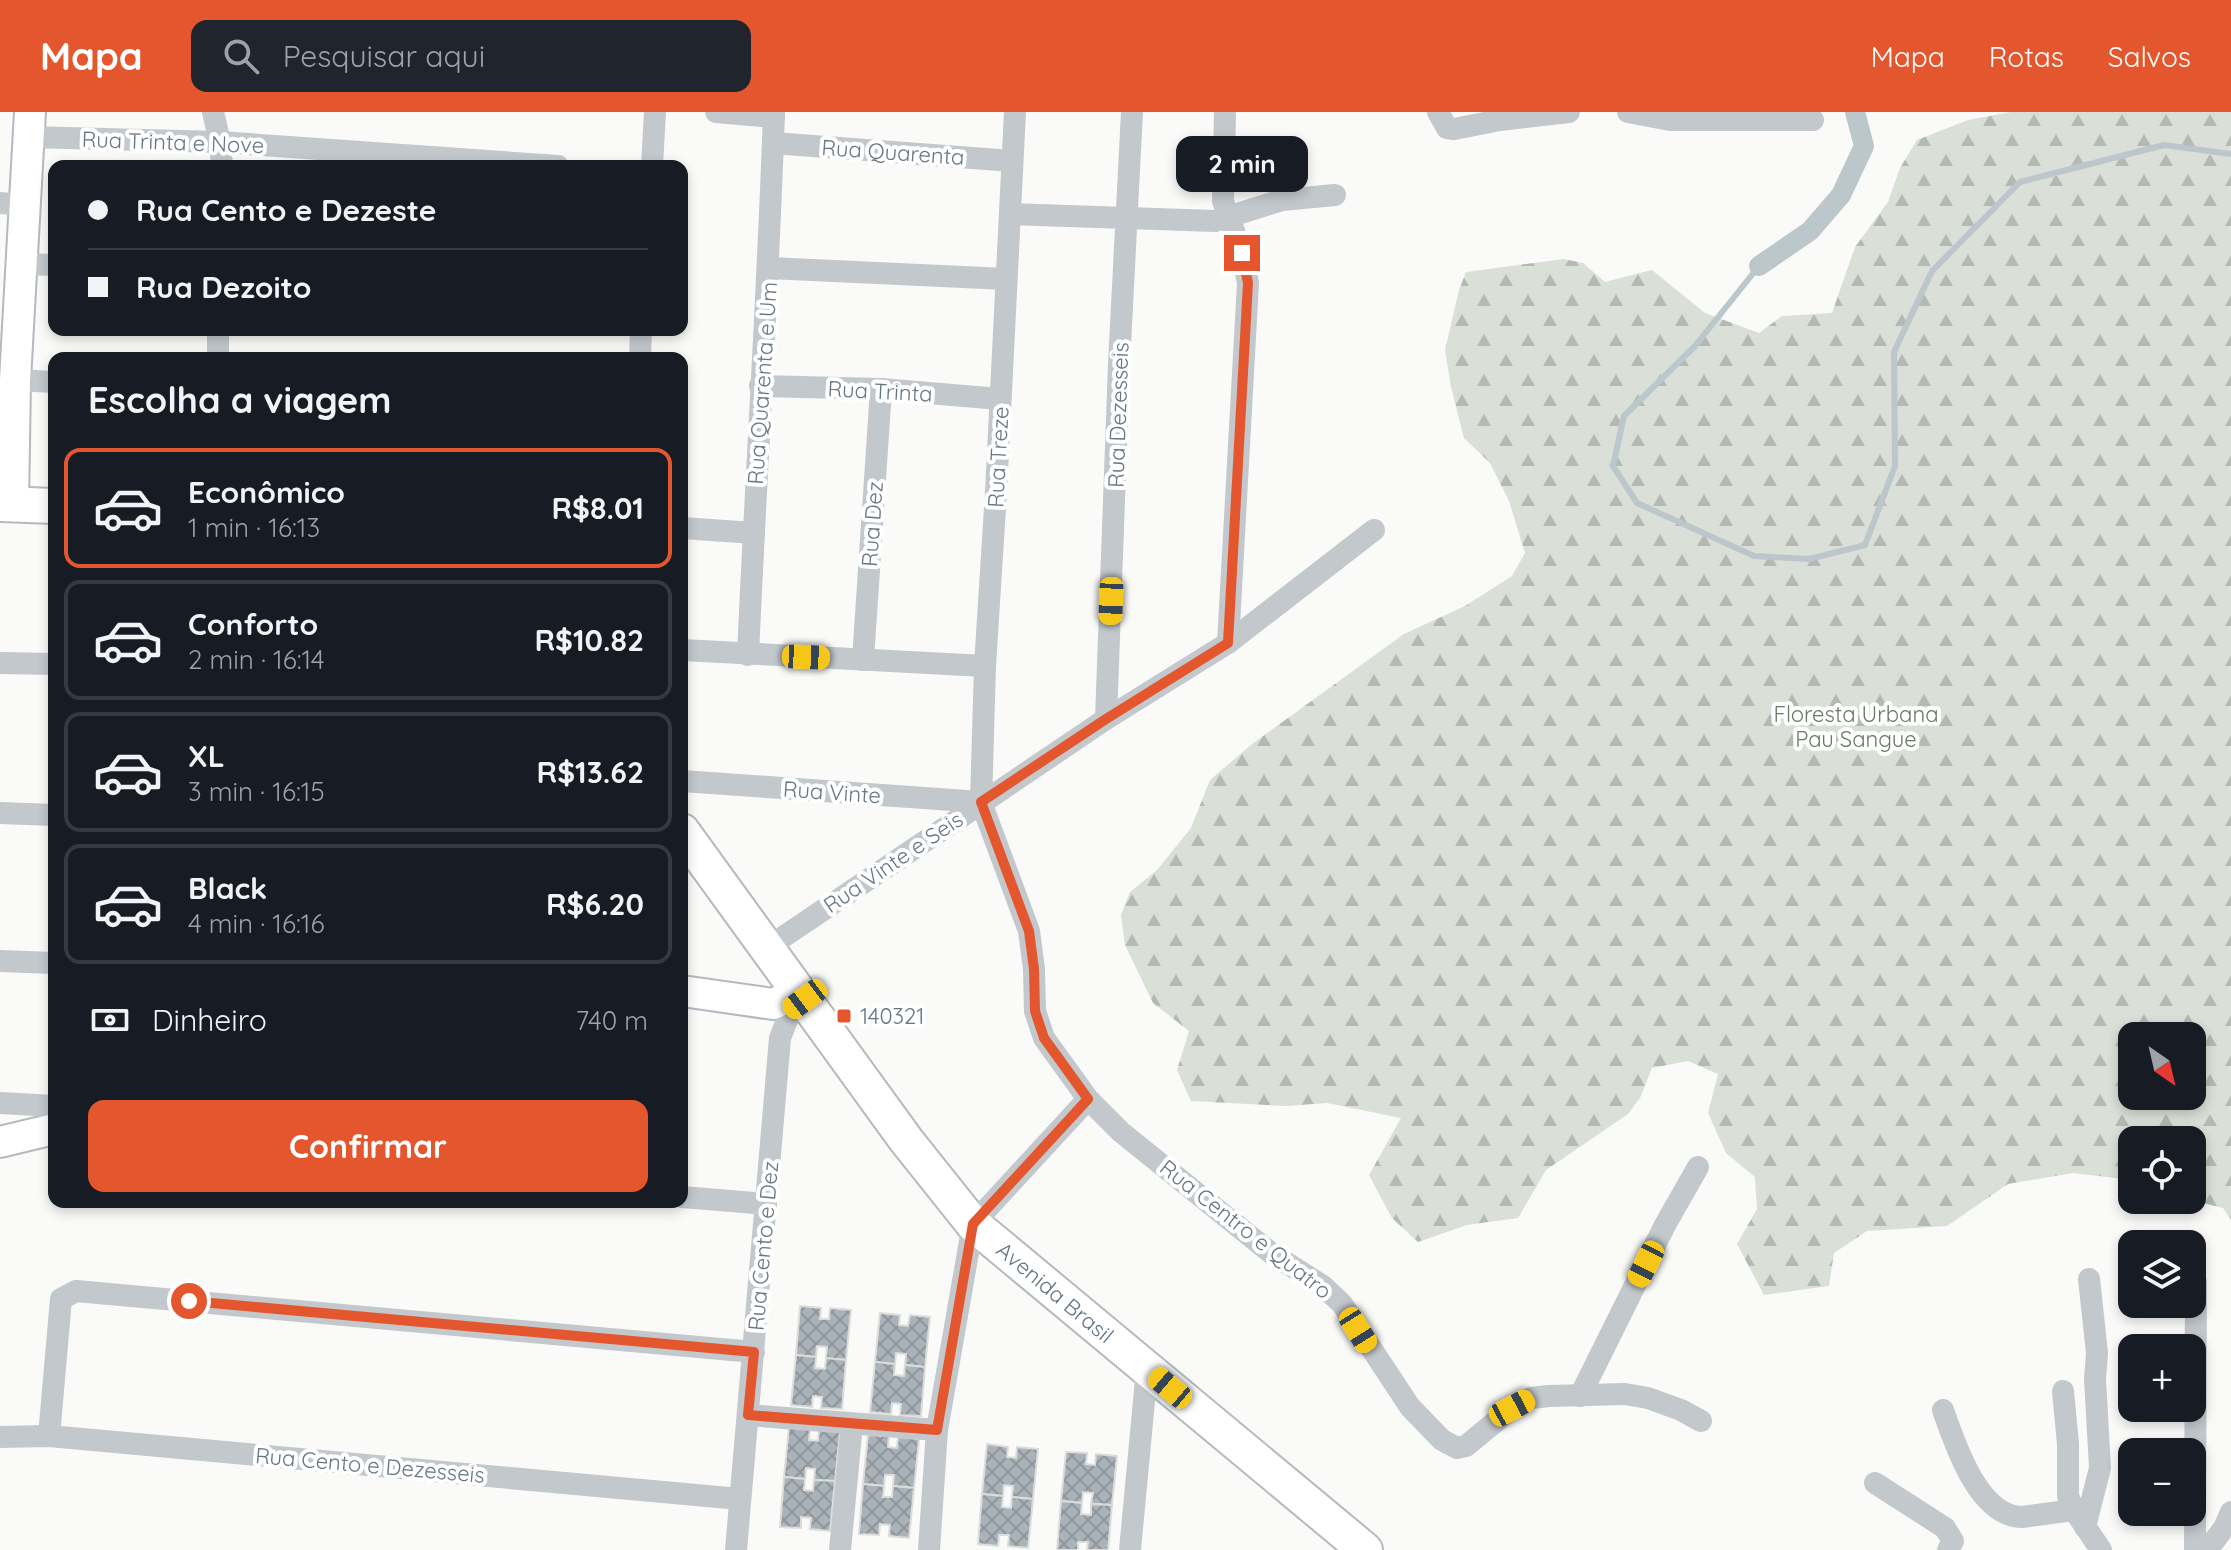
<!DOCTYPE html>
<html lang="pt">
<head>
<meta charset="utf-8">
<style>
  body { margin:0; font-family:Quicksand,sans-serif; background:#20242c; color:#f1f3f6; height:100vh; display:flex; flex-direction:column; font-size:30px; white-space:nowrap }
  * { box-sizing:border-box; margin:0 }
  p { font-size:26px; color:#9ea1a6 }
  .icon { flex:none; width:44px; height:44px; fill:none; stroke:currentColor; stroke-width:2; stroke-linecap:round; stroke-linejoin:round }
  .map { position:relative; flex:1; overflow:hidden }
  .details { position:absolute; left:48px; top:240px; width:640px; height:856px; display:flex; flex-direction:column; background:#171b24; border-radius:16px; box-shadow:0 4px 12px #0003 }
  .details>* { flex:none }
  .guide { position:absolute; left:48px; top:48px; width:640px; height:176px; border-radius:16px; box-shadow:0 4px 12px #0003; display:grid; align-content:center; height:176px; padding:0 40px; background:#171b24 }
  .needle { width:52px; rotate:146deg }
  .tools { position:absolute; left:2118px; top:910px; display:grid; gap:16px }
  .tools a { display:grid; place-items:center; width:88px; height:88px; border-radius:16px; background:#171b24; box-shadow:0 4px 12px #0003; font-size:40px }
  .end { position:absolute; width:36px; height:36px; margin:-18px; border:10px solid #e4572e; background:#fff; box-shadow:0 0 0 4px #fff }
  .from { border-radius:50% }
  .bubble { position:absolute; height:56px; border-radius:16px; background:#171b24; box-shadow:0 4px 12px #0003; font-size:26px; font-weight:700; line-height:56px; text-align:center }
  .car { position:absolute; width:24px; height:48px; margin:-24px -12px; border-radius:10px; box-shadow:0 0 6px 2px #0007; background:linear-gradient(#f5c518 24%,#345 0 40%,#f5c518 0 76%,#345 0 86%,#f5c518 0) }
  .guide b { display:flex; align-items:center; gap:28px; height:76px; font-size:30px }
  .guide b+b { border-top:2px solid #363941 }
  .guide i { width:20px; height:20px; background:#f1f3f6 }
  ul { padding:0; list-style:none }
  li { display:flex; align-items:center; gap:24px; height:120px; margin:0 16px 12px; padding:0 24px; border:4px solid #363941; border-radius:16px }
  li div { flex:1 }
  li b { display:block; font-size:30px }
  li em { font-style:normal; font-weight:700 }
  li.active { border-color:#e4572e }
  li>.icon { width:72px; height:72px; stroke-width:1.5 }
  h2 { padding:0 40px; font-size:36px; line-height:96px }
  .pay { display:flex; align-items:center; gap:20px; height:88px; padding:0 40px; font-size:30px }
  .pay p { margin-inline-start:auto }
  .primary-button { display:flex; gap:16px; margin-top:auto; padding:16px 40px }
  .primary-button a { flex:1; height:92px; border-radius:16px; background:#e4572e; color:#fff; font-size:32px; font-weight:700; line-height:92px; text-align:center }
  header { display:flex; align-items:center; gap:48px; box-sizing:border-box; height:112px; padding:0 40px; background:#e4572e; color:#fff }
  header strong { font-size:38px }
  nav { display:flex; gap:44px; margin-inline-start:auto; font-size:28px }
  .search { width:560px; height:72px; background:#20242c; display:flex; align-items:center; gap:20px; box-sizing:border-box; padding:0 28px; border-radius:16px; color:#9ea1a6; font-size:30px }
  .map>svg:first-child { display:block }
</style>
</head>
<body>
<header>
<strong>Mapa</strong>
<div class="search"><svg class="icon" aria-label="search" viewBox="0 0 24 24"><circle cx="10" cy="10" r="6"/><path d="M15 15l6 6"/></svg>Pesquisar aqui</div>
<nav><a>Mapa</a><a>Rotas</a><a>Salvos</a></nav>
</header>
<div class="map">
<svg width="2231" height="1438" viewBox="0 0 2231 1438">
  <defs>
    <pattern id="forest-firs" width="22" height="20" patternUnits="userSpaceOnUse" patternTransform="scale(2)"><rect width="22" height="20" fill="#dadfd7"/><path d="M5 1l3.5 6h-7zM16 11l3.5 6h-7z" fill="#b4b9b4"/></pattern>
    <pattern id="building-cross-hatch" width="8" height="8" patternUnits="userSpaceOnUse" patternTransform="scale(2)"><rect width="8" height="8" fill="#aab3b9"/><path d="M0 0l8 8M0 8l8-8" fill="none" stroke="#8e969c"/></pattern>
  </defs>
  <rect width="100%" height="100%" fill="#fafaf8"/>
  <path fill="url(#forest-firs)" fill-rule="evenodd" d="M2011 0H2231V1108L2223 1096 2191 1088 2192 1028H2132V1068L2073 1061 2008 1072 1947 1114 1867 1119 1834 1141 1829 1174 1764 1183 1737 1132 1757 1097 1755 1065 1726 1041 1708 1001 1718 962 1688 949 1652 956 1640 986 1628 1002 1546 1058 1518 1106 1467 1113 1418 1130 1392 1106 1369 1063 1401 1006 1327 991 1286 994 1191 989 1177 958 1189 919 1153 891 1125 833 1121 803 1130 780 1157 758 1191 716 1210 668 1252 632 1404 522 1465 494 1512 464 1525 441 1509 389 1490 351 1464 326 1451 275 1445 238 1459 178 1466 160 1564 147 1583 151 1605 170 1652 158 1705 201 1759 221 1782 204 1832 201 1855 135 1888 90 1900 56 1917 28 1968 8ZM2132 924H2192V984H2132Z"/>
  <g fill="none" stroke-linecap="round" stroke-linejoin="round">
    <polyline stroke="#bbc7cb" stroke-width="6" points="1759,154 1695,234 1624,304 1613,354 1637,391 1754,444 1809,447 1865,433 1895,354 1894,240 1932,159 2020,70 2164,33 2231,42"/>
    <polyline stroke="#bbc7cb" stroke-width="20" points="1759,154 1810,119 1841,83 1864,34 1855,0"/>
  </g>
  <g fill="url(#building-cross-hatch)" stroke="#dcdcda" stroke-width="2">
    <polygon points="800,1194 821,1196 820,1207 829,1207 830,1196 851,1198 846,1248 826,1246 827,1235 817,1234 816,1245 796,1243"/>
    <polygon points="880,1201 900,1203 899,1213 908,1214 910,1203 930,1205 925,1255 905,1253 906,1242 896,1241 895,1252 875,1250"/>
    <polygon points="796,1243 816,1245 815,1256 825,1257 826,1246 846,1248 842,1297 821,1296 822,1285 813,1284 812,1295 791,1293"/>
    <polygon points="875,1250 895,1252 894,1263 904,1264 905,1253 925,1255 921,1304 900,1303 901,1292 892,1291 891,1302 870,1300"/>
    <polygon points="789,1315 810,1317 809,1328 818,1329 819,1318 840,1320 835,1369 814,1368 815,1357 806,1356 805,1367 784,1365"/>
    <polygon points="868,1323 889,1324 888,1335 897,1336 898,1325 919,1327 914,1376 893,1374 894,1363 885,1363 884,1374 863,1372"/>
    <polygon points="987,1332 1008,1335 1007,1345 1016,1346 1017,1335 1038,1337 1033,1387 1012,1385 1013,1374 1004,1373 1003,1384 982,1382"/>
    <polygon points="1066,1340 1087,1341 1086,1352 1095,1353 1096,1342 1117,1344 1112,1393 1091,1392 1093,1381 1083,1380 1082,1391 1061,1389"/>
    <polygon points="784,1365 805,1367 804,1378 813,1379 814,1368 835,1369 830,1419 810,1417 811,1406 801,1405 801,1416 780,1415"/>
    <polygon points="863,1372 884,1374 883,1385 892,1385 893,1374 914,1376 909,1426 889,1424 890,1413 880,1412 879,1423 859,1422"/>
    <polygon points="982,1382 1003,1384 1002,1395 1011,1396 1012,1385 1033,1387 1028,1436 1008,1434 1009,1423 999,1423 998,1434 978,1432"/>
    <polygon points="1061,1389 1082,1391 1081,1402 1091,1403 1091,1392 1112,1393 1108,1438 1087,1438 1088,1430 1078,1430 1078,1438 1057,1438"/>
  </g>
  <g fill="none" stroke-linecap="round" stroke-linejoin="round">
    <g stroke="#b3babf" stroke-width="34">
      <g id="secondary">
        <polyline points="13,393 15,268 30,0"/>
        <polyline points="682,879 773,892 800,880"/>
        <polyline points="0,1030 54,1017"/>
      </g>
    </g>
    <g stroke="#b5babe" stroke-width="38">
      <g id="primary">
        <polyline points="0,392 54,394"/>
        <path id="s1" d="M682 719 906 1028 973 1112 1365 1438"/>
      </g>
    </g>
    <g stroke="#c3c8cc" stroke-width="22">
      <polyline points="213,0 220,30 222,54"/>
      <polyline points="716,0 774,5"/>
      <polyline points="1015,0 996,380 985,554 981,690 1029,819 1034,857 1035,899 1044,926 1088,987 1121,1020 1271,1141 1323,1174 1342,1192 1410,1295 1442,1328 1457,1336 1466,1334 1512,1296 1531,1286 1549,1284 1625,1282 1648,1286 1681,1298 1701,1309"/>
      <polyline points="1225,0 1223,89 1242,141 1248,171 1228,531"/>
      <polyline points="1438,0 1447,16 1454,17 1500,8 1569,0"/>
      <polyline points="1628,0 1670,8 1813,8"/>
      <polyline points="28,25 220,30 558,54"/>
      <polyline points="773,31 1012,49"/>
      <polyline points="652,54 655,0"/>
      <polyline points="0,91 24,93"/>
      <polyline points="1010,102 1215,109 1282,88 1335,83"/>
      <polyline points="21,152 54,153"/>
      <polyline points="769,156 1006,167"/>
      <polyline points="218,246 218,218"/>
      <polyline points="640,246 641,218"/>
      <polyline points="15,268 54,270"/>
      <polyline points="760,274 881,277 1000,287"/>
      <polyline points="682,416 754,421"/>
      <polyline points="682,538 985,554"/>
      <path d="M748 543C756 362 768 181 774 0"/>
      <polyline points="863,548 881,277"/>
      <polyline points="0,551 54,552"/>
      <polyline points="1106,607 1119,252 1132,0"/>
      <polyline points="682,669 981,690"/>
      <polyline points="0,701 54,703"/>
      <polyline points="767,836 1106,607 1228,531 1374,418"/>
      <polyline points="0,849 54,851"/>
      <polyline points="0,991 54,994"/>
      <polyline points="682,1085 766,1092"/>
      <polyline points="2063,1279 2068,1332 2068,1384 2074,1398 2101,1438"/>
      <polyline points="1580,1284 1665,1113 1698,1055"/>
      <path d="M1943 1298C1955 1332 1978 1404 2022 1405L2074 1398"/>
      <polyline points="748,1303 937,1318"/>
      <polyline points="49,1324 61,1187 76,1179 754,1240"/>
      <polyline points="0,1325 49,1324 740,1387"/>
      <polyline points="1875,1371 1945,1416 1953,1429 1948,1438"/>
      <polyline points="2085,1415 2100,1356 2095,1267 2097,1241 2089,1167"/>
      <polyline points="736,1438 780,926 792,896 805,887"/>
      <polyline points="840,1438 852,1312"/>
      <polyline points="929,1438 937,1318 973,1112 1088,987"/>
      <polyline points="1130,1438 1147,1257"/>
      <polyline points="2195,1438 2196,1170"/>
      <polyline points="2207,1438 2224,1416 2231,1400"/>
    </g>
    <use href="#secondary" stroke="#fff" stroke-width="30"/>
    <use href="#primary" stroke="#fff" stroke-width="34"/>
  </g>
  <g fill="none" stroke-linecap="round" stroke-linejoin="round">
    <polyline stroke="#e4572e" stroke-width="10" points="189,1189 754,1240 748,1303 937,1318 973,1112 1088,987 1044,926 1035,899 1034,857 1029,819 981,690 1106,607 1228,531 1248,171 1242,141"/>
  </g>
  <rect fill="#e4572e" stroke="#fff" stroke-width="3" x="836" y="896" width="16" height="16" rx="4"/>
  <g text-anchor="middle" stroke-width="8" stroke-linejoin="round" paint-order="stroke">
    <g font-size="22" fill="#657683" stroke="#fff">
      <text transform="translate(173 30) rotate(2)" y="8">Rua Trinta e Nove</text>
      <text transform="translate(893 40) rotate(4)" y="8">Rua Quarenta</text>
      <text transform="translate(762 271) rotate(-86)" y="8">Rua Quarenta e Um</text>
      <text transform="translate(880 279) rotate(3)" y="8">Rua Trinta</text>
      <text transform="translate(1118 303) rotate(-88)" y="8">Rua Dezesseis</text>
      <text transform="translate(998 345) rotate(-87)" y="8">Rua Treze</text>
      <text transform="translate(872 412) rotate(-86)" y="8">Rua Dez</text>
      <text transform="translate(832 680) rotate(4)" y="8">Rua Vinte</text>
      <text transform="translate(893 750) rotate(-34)" y="8">Rua Vinte e Seis</text>
      <text transform="translate(1246 1117) rotate(38)" y="8">Rua Centro e Quatro</text>
      <text transform="translate(763 1134) rotate(-85)" y="8">Rua Cento e Dez</text>
      <text dy="8" stroke="none"><textPath href="#s1" startOffset="596">Avenida Brasil</textPath></text>
      <text transform="translate(370 1353) rotate(5)" y="8">Rua Cento e Dezesseis</text>
    </g>
    <g font-size="22" fill="#687a64" stroke="#fff">
      <text x="1856" y="610">Floresta Urbana<tspan x="1856" dy="25">Pau Sangue</tspan></text>
    </g>
    <g font-size="22" fill="#657683" stroke="#fff" text-anchor="start">
      <text x="860" y="912">140321</text>
    </g>
  </g>
</svg>
<div class="tools">
<a><svg class="needle" viewBox="-14 -14 28 28"><path d="M0-13l5 13h-10z" fill="#e53935"/><path d="M0 13l5-13h-10z" fill="#9ea1a6"/></svg></a>
<a><svg class="icon" aria-label="locate" viewBox="0 0 24 24"><circle cx="12" cy="12" r="6"/><path d="M12 2v4M12 18v4M2 12h4M18 12h4"/></svg></a>
<a><svg class="icon" aria-label="layers" viewBox="0 0 24 24"><path d="M12 4l9 5-9 5-9-5zM3 14l9 5 9-5"/></svg></a>
<a>+</a>
<a>−</a>
</div>
<i class="end from" style="left:189px;top:1189px"></i>
<i class="end" style="left:1242px;top:141px"></i>
<div class="bubble" style="left:1176px;top:24px;width:132px">2 min</div>
<i class="car" style="left:1111px;top:489px;rotate:182deg"></i>
<i class="car" style="left:806px;top:545px;rotate:92deg"></i>
<i class="car" style="left:805px;top:887px;rotate:233deg"></i>
<i class="car" style="left:1646px;top:1152px;rotate:207deg"></i>
<i class="car" style="left:1358px;top:1218px;rotate:148deg"></i>
<i class="car" style="left:1170px;top:1276px;rotate:310deg"></i>
<i class="car" style="left:1512px;top:1296px;rotate:62deg"></i>
<div class="guide">
<b><i class="from"></i>Rua Cento e Dezeste</b>
<b><i></i>Rua Dezoito</b>
</div>
<section class="details">
<h2>Escolha a viagem</h2>
<ul>
<li class="active"><svg class="icon" aria-label="car" viewBox="0 0 24 24"><path d="M5 17H2v-5l4-1 3-4h7l3 4 3 1v5h-3M9 17h6M6 11h13"/><circle cx="7" cy="17" r="2"/><circle cx="17" cy="17" r="2"/></svg><div><b>Econômico</b><p>1 min · 16:13</p></div><em>R$8.01</em></li>
<li><svg class="icon" aria-label="car" viewBox="0 0 24 24"><path d="M5 17H2v-5l4-1 3-4h7l3 4 3 1v5h-3M9 17h6M6 11h13"/><circle cx="7" cy="17" r="2"/><circle cx="17" cy="17" r="2"/></svg><div><b>Conforto</b><p>2 min · 16:14</p></div><em>R$10.82</em></li>
<li><svg class="icon" aria-label="car" viewBox="0 0 24 24"><path d="M5 17H2v-5l4-1 3-4h7l3 4 3 1v5h-3M9 17h6M6 11h13"/><circle cx="7" cy="17" r="2"/><circle cx="17" cy="17" r="2"/></svg><div><b>XL</b><p>3 min · 16:15</p></div><em>R$13.62</em></li>
<li><svg class="icon" aria-label="car" viewBox="0 0 24 24"><path d="M5 17H2v-5l4-1 3-4h7l3 4 3 1v5h-3M9 17h6M6 11h13"/><circle cx="7" cy="17" r="2"/><circle cx="17" cy="17" r="2"/></svg><div><b>Black</b><p>4 min · 16:16</p></div><em>R$6.20</em></li>
</ul>
<div class="pay"><svg class="icon" aria-label="cash" viewBox="0 0 24 24"><path d="M3 7h18v10H3z"/><circle cx="12" cy="12" r="2"/></svg>Dinheiro<p>740 m</p></div>
<div class="primary-button"><a>Confirmar</a></div>
</section>
</div>
</body>
</html>
